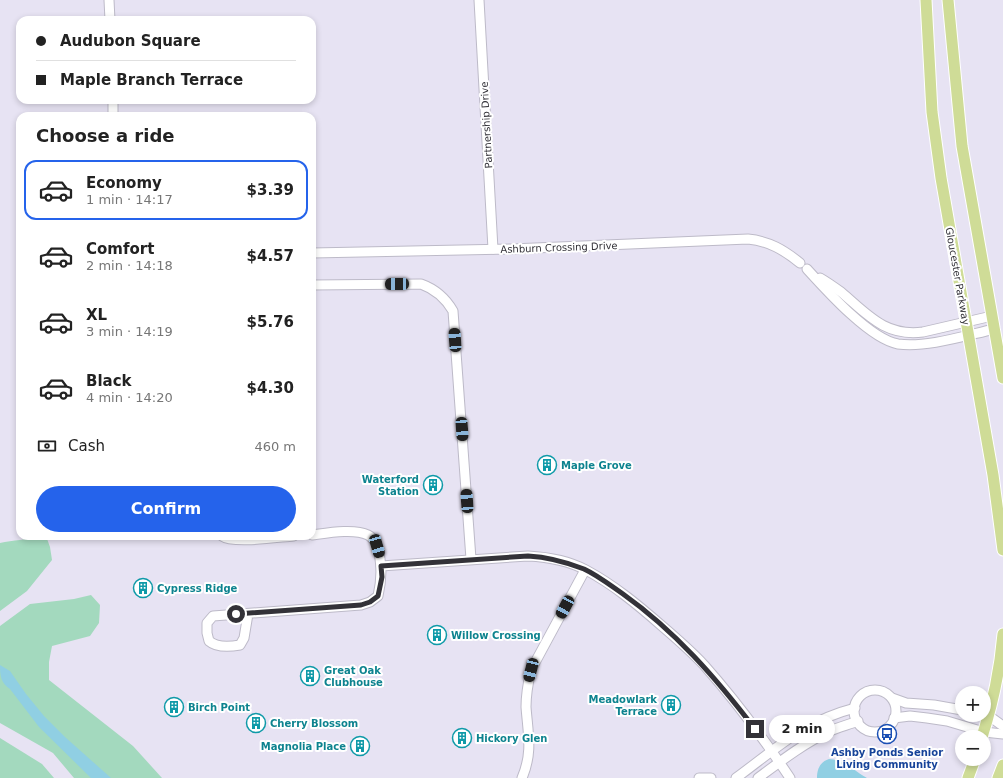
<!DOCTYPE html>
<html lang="en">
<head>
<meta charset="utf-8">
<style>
  body { margin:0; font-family:"DejaVu Sans",sans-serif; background:#f6f6f6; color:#222; height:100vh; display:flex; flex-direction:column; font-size:15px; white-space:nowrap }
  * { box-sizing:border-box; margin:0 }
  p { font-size:13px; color:#767676 }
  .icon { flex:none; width:22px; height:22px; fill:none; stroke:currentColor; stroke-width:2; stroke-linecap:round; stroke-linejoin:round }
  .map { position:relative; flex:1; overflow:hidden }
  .sheet { position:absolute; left:16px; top:112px; width:300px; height:428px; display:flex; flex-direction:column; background:#fff; border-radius:12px; box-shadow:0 2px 6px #0003 }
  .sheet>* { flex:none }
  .hud { position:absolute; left:16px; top:16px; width:300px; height:88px; border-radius:12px; box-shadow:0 2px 6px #0003; display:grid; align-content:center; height:88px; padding:0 20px; background:#fff }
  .controls { position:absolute; left:955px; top:686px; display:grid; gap:8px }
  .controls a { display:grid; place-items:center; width:36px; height:36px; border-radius:50%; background:#fff; box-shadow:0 2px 6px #0003; font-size:20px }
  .end { position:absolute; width:18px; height:18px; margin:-9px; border:5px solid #333238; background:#fff; box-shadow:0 0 0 2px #fff }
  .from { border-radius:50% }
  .bubble { position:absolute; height:28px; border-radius:14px; background:#fff; box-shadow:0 2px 6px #0003; font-size:13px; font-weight:800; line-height:28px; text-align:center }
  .car { position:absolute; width:12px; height:24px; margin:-12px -6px; border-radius:5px; box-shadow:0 0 3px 1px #0007; background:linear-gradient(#222 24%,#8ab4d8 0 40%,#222 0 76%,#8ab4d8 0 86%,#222 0) }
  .hud b { display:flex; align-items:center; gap:14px; height:38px; font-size:15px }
  .hud b+b { border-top:1px solid #e0e0e0 }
  .hud i { width:10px; height:10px; background:#222 }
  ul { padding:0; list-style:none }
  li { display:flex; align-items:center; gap:12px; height:60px; margin:0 8px 6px; padding:0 12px; border:2px solid transparent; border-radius:12px }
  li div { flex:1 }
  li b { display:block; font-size:15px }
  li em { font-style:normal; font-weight:800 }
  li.current { border-color:#2563eb }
  li>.icon { width:36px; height:36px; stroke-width:1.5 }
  h2 { padding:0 20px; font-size:18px; line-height:48px }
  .pay { display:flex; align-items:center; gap:10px; height:44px; padding:0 20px; font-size:15px }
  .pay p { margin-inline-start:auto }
  .cta { display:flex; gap:8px; margin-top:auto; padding:8px 20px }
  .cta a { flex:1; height:46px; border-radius:24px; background:#2563eb; color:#fff; font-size:16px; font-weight:800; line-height:46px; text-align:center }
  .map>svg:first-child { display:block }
</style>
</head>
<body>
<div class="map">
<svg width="1003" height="778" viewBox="0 0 1003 778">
  <rect width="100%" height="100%" fill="#e7e3f3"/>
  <g fill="#a3d9be">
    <path d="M40 536H46L50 547 52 560 27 591 0 611V543C13 540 27 540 40 536Z"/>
    <polygon points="91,595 100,605 99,623 90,636 52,646 49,662 49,680 133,746 162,778 74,778 53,753 0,723 0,626 30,604 74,599"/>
    <polygon points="0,738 42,764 54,778 0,778"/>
  </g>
  <g fill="#90cfe3">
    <path d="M0 665 10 671 26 694 44 716 65 737 111 778H91L39 727 10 689C1 683 0 676 0 665Z"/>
    <path d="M829 759C845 760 854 771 867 778H817C817 769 820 762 829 759Z"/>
  </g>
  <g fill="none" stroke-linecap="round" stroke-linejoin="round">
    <g stroke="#bdbac8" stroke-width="11">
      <g id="minor">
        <polyline points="109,0 110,20"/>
        <polyline points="479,0 493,249"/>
        <polyline points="113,100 113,116"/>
        <path d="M312 253 511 249 748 239C769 241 784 250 800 263"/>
        <path d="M807 269C827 291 870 339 898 344 927 348 967 335 995 329"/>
        <path d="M820 278C827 282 834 287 841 292 867 314 885 337 923 332L992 316"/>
        <path d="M312 285 421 284C435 289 446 299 453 311L471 559"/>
        <path d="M222 536C233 544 279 537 294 536"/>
        <path d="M381 566 528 556C547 557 569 561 586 570 614 585 638 605 662 626 676 638 691 651 704 665 735 700 764 739 790 778"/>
        <path d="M248 614 244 638 240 645C229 647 217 648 209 641L207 633V623L213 616 361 605 370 602 378 596C381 583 382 572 380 559 379 550 376 539 368 535 354 528 327 533 312 535"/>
        <circle cx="875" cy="711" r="21"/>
        <polyline points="892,698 906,703 934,705 962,710"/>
        <polyline points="984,714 989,716 1003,726"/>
        <polyline points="894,718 910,716 927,718 947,721 984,732 1003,734"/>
        <path d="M522 778C533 752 528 734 526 707 526 695 528 683 531 670L585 570"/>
        <polyline points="699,778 711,778"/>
        <path d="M736 778C777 748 804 721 855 708"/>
        <path d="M758 778C781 761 803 744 828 732 838 727 848 725 858 721"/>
      </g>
    </g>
    <g stroke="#fff" stroke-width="13">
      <g id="major">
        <polyline points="926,0 932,112 941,178 993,475 1003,550"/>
        <polyline points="948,0 962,146 1003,378"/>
        <path d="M982 737C993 703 1000 669 1003 634"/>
        <polyline points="968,778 975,759"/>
        <polyline points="998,778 1003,765"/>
      </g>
    </g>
    <use href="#minor" stroke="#fff" stroke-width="9"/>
    <use href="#major" stroke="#cfdc97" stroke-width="11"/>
  </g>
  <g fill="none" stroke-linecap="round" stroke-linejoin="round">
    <path stroke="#333238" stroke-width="5" d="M236 614 361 605 370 602 378 596 382 577 381 566 528 556C547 557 566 562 584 569 597 575 610 585 623 594 675 631 716 678 755 729"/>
  </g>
  <defs>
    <g id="building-ring" transform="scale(1)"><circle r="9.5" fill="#fff" stroke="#0f9aa8" stroke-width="1.5"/><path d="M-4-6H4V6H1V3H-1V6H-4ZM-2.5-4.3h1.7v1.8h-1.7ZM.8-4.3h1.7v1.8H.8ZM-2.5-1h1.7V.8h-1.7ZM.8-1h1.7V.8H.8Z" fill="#0f9aa8"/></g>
    <g id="bus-ring" transform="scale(1)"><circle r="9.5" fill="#fff" stroke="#1a4fb4" stroke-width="1.5"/><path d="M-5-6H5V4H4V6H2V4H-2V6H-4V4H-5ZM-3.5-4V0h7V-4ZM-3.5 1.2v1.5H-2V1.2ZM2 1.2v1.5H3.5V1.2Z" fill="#1a4fb4"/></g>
  </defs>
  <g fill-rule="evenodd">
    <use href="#building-ring" x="547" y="465"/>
    <use href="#building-ring" x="433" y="485"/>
    <use href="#building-ring" x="143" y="588"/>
    <use href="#building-ring" x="437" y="635"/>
    <use href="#building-ring" x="310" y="676"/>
    <use href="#building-ring" x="671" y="705"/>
    <use href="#building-ring" x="174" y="707"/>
    <use href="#building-ring" x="256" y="723"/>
    <use href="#bus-ring" x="887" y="734"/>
    <use href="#building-ring" x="462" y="738"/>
    <use href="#building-ring" x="360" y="746"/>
  </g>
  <g text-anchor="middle" stroke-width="4" stroke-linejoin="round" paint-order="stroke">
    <g font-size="10" fill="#333238" stroke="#fff">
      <text transform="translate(486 125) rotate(-93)" y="4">Partnership Drive</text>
      <text transform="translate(559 247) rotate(-2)" y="4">Ashburn Crossing Drive</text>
      <text transform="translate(958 276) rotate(80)" y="4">Gloucester Parkway</text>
    </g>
    <g font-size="10" font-weight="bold" fill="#0d838f" stroke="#fff" text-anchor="start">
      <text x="561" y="469">Maple Grove</text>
      <text x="419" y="483" text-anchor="end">Waterford<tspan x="419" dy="12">Station</tspan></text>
      <text x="157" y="592">Cypress Ridge</text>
      <text x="451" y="639">Willow Crossing</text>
      <text x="324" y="674">Great Oak<tspan x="324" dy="12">Clubhouse</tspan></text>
      <text x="657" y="703" text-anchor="end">Meadowlark<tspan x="657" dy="12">Terrace</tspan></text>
      <text x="188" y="711">Birch Point</text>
      <text x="270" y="727">Cherry Blossom</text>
      <text x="476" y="742">Hickory Glen</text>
      <text x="346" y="750" text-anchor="end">Magnolia Place</text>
    </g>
    <g font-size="10" font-weight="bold" fill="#164399" stroke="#fff">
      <text x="887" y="756">Ashby Ponds Senior<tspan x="887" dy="12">Living Community</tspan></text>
    </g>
  </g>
</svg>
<div class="controls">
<a>+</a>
<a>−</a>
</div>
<i class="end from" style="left:236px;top:614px"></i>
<i class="end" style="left:755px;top:729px"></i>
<div class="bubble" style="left:769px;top:715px;width:66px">2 min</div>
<i class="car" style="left:397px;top:284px;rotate:269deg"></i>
<i class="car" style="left:455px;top:340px;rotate:356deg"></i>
<i class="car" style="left:462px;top:429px;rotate:176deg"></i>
<i class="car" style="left:467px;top:501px;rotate:356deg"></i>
<i class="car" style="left:377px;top:546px;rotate:164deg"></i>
<i class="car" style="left:565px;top:607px;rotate:208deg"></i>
<i class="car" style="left:531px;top:670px;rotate:194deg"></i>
<div class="hud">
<b><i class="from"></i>Audubon Square</b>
<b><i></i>Maple Branch Terrace</b>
</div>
<section class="sheet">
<h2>Choose a ride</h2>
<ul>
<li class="current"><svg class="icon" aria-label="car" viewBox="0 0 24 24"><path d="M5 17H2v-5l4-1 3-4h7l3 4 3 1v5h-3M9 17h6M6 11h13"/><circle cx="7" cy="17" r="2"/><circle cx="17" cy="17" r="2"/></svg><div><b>Economy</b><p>1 min · 14:17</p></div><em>$3.39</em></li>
<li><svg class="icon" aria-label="car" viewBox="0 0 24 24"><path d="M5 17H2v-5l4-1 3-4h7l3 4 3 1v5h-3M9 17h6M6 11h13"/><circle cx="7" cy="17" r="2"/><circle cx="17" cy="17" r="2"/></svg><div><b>Comfort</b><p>2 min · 14:18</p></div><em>$4.57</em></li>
<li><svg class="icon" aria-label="car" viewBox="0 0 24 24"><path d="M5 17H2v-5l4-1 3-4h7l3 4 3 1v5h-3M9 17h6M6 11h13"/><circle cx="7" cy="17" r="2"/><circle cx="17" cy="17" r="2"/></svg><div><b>XL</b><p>3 min · 14:19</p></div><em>$5.76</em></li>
<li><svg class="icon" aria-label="car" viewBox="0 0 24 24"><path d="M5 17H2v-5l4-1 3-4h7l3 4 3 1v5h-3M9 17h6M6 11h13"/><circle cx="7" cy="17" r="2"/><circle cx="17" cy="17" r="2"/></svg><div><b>Black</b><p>4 min · 14:20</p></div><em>$4.30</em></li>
</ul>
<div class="pay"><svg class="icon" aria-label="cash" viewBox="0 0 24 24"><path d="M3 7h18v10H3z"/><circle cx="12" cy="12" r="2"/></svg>Cash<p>460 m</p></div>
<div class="cta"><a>Confirm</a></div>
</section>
</div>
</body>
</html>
